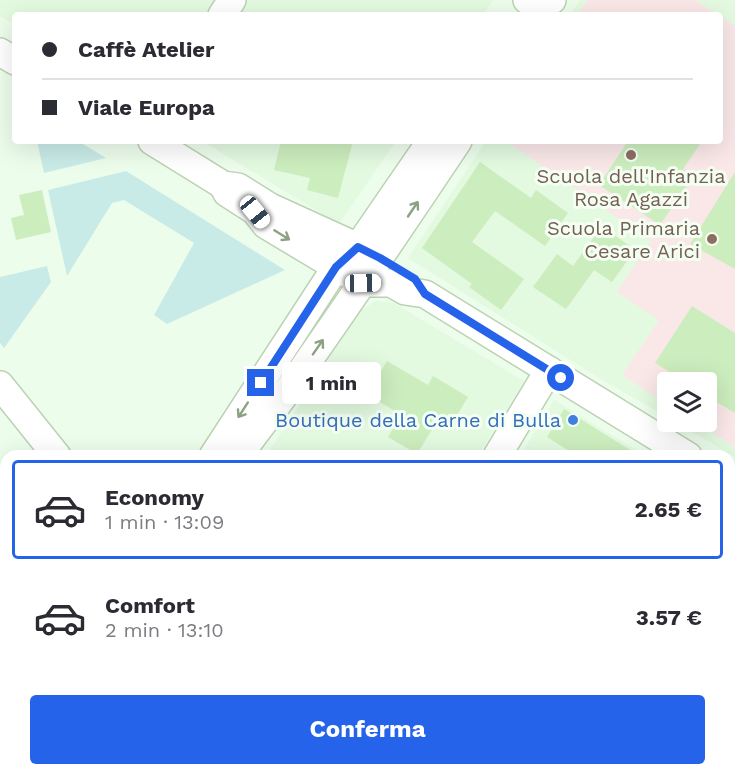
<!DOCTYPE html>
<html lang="it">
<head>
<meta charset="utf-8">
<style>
  body { margin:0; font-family:"Work Sans",sans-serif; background:#f7f7f7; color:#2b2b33; height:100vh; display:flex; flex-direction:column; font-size:22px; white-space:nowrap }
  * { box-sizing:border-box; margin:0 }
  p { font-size:20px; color:#7c7c81 }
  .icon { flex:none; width:33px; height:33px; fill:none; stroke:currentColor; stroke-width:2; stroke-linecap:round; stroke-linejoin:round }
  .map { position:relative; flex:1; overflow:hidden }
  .sheet { position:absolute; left:0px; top:450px; width:735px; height:326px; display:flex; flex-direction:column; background:#fff; border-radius:18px 18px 0 0; box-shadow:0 6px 24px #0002 }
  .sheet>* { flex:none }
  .guide { position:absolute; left:12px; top:12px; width:711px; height:132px; border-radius:6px; box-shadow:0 6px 24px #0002; display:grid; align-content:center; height:132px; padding:0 30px; background:#fff }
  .tools { position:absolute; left:657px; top:372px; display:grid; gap:12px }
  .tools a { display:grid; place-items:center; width:60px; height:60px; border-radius:6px; background:#fff; box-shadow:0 6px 24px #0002; font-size:30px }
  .end { position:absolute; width:27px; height:27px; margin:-14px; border:8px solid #2563eb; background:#fff; box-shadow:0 0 0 3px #fff }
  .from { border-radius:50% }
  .bubble { position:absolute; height:42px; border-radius:6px; background:#fff; box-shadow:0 6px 24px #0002; font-size:20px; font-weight:700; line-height:42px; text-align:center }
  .car { position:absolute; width:18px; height:36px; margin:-18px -9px; border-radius:8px; box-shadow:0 0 4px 2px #0007; background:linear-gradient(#fff 24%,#345 0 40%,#fff 0 76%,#345 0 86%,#fff 0) }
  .guide b { display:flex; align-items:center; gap:21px; height:57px; font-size:22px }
  .guide b+b { border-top:2px solid #e1e1e2 }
  .guide i { width:15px; height:15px; background:#2b2b33 }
  ul { padding:10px 0 0; list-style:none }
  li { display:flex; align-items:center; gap:18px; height:99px; margin:0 12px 9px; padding:0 18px; border:3px solid transparent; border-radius:6px }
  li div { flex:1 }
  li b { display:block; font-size:22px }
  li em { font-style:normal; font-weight:700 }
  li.selected { border-color:#2563eb }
  li>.icon { width:54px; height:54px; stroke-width:1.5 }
  .primary-button { display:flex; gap:12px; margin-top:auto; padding:12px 30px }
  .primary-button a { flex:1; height:69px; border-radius:6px; background:#2563eb; color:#fff; font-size:24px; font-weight:700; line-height:69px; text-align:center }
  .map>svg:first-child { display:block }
</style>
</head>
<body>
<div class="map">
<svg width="735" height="775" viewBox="0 0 735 775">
  <rect width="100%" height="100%" fill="#edfdec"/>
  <g fill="#e3f9e0">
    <polygon points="0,0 216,0 206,15 15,15 15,25 0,16"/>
    <polygon points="244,0 493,0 483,15 235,15"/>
    <polygon points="580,0 735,0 735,457 675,422 706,422 706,382 668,382 667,417 604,381 408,258 486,141 720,141 720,15 570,15"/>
    <polygon points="202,141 396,141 339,224"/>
    <polygon points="376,301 394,303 524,381 478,456 266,456 360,311"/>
    <polygon points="554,400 646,456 520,456"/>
    <polygon points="0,495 6,498 6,718 0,727"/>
    <polygon points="729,506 735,510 735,646 729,656"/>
    <polygon points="65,770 325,770 322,775 62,775"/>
    <polygon points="364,770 660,770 657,775 361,775"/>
  </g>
  <g fill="#fae8e9">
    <polygon points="587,0 695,0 718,15 577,15"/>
    <polygon points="720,16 735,26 735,447 695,422 706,422 706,382 668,382 667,404 622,375 659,320 617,292 651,241 506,141 720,141"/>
  </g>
  <g fill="#c9ebe8">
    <polygon points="37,141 78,141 106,158 44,173"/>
    <polygon points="126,171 285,270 167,324 154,315 194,243 124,200 112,203 67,276 48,190"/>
    <polygon points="47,266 51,282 4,348 0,343 0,277"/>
  </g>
  <g fill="#ccedbe">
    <polygon points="281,141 353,141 338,198 307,190 310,178 274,170"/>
    <polygon points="628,141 702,141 683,169 693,176 660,225 599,185"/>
    <polygon points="480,162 531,198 536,190 568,213 545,246 495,211 472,242 524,279 501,310 469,287 472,284 422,248"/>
    <polygon points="735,172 735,269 690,244"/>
    <polygon points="42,190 51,232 16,240 11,218 24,215 19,195"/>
    <polygon points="602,226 635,250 612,282 594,270 566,309 533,287 557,254 573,266"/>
    <polygon points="692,306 735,333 735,413 706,396 706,382 686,382 655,363"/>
    <polygon points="387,361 428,385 433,376 468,397 448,430 436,423 417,454 388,437 401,415 367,394"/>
    <polygon points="564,409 640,456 577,456 547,437"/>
  </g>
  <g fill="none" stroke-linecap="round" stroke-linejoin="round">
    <g stroke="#bbd2b3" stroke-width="30">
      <g id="minor">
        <path d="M527 0C535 7 544 7 552 0"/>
        <polyline points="222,15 232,0"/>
        <polyline points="0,52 15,61"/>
        <polyline points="152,141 223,185 238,187 270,207 373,254"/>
        <polyline points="223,185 227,193 255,211 266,225 363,283 391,283 405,291 425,294 688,456"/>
        <polyline points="0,385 57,456"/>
        <polyline points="213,456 336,267 358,247 431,141"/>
        <path d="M239 456C256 430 276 408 293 383 349 303 404 222 458 141"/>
        <polyline points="497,456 549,370"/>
        <polyline points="729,481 735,485"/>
        <polyline points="17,775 21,770"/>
        <polyline points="344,775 348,770"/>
        <polyline points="730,775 735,767"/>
      </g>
    </g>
    <use href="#minor" stroke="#fff" stroke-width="27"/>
  </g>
  <defs><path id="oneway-shaft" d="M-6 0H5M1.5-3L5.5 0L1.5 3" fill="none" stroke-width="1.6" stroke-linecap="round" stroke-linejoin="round" transform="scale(1.5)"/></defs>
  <g stroke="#8da183">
    <use href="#oneway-shaft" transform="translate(413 209) rotate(-56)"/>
    <use href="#oneway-shaft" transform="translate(282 235) rotate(32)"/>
    <use href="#oneway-shaft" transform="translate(318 347) rotate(-55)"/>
    <use href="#oneway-shaft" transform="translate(243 410) rotate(123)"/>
  </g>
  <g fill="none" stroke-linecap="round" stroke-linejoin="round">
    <polyline stroke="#2563eb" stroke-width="8" points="261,383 336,267 358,247 380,258 415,279 425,294 561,378"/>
  </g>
  <g fill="#8d6e63" stroke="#f4fff3" stroke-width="2">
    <circle cx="631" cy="155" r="6"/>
    <circle cx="712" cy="239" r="6"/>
  </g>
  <circle fill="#3f7fe0" stroke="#f4fff3" stroke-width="2" cx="573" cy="420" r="6"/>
  <g text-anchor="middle" stroke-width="6" stroke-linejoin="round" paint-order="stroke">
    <g font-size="20" fill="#785e54" stroke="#f4fff3">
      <text x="631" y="183">Scuola dell'Infanzia<tspan x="631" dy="23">Rosa Agazzi</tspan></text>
      <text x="700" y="235" text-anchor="end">Scuola Primaria<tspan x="700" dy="23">Cesare Arici</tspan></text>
    </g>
    <g font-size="20" fill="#366cbe" stroke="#f4fff3" text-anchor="end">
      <text x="561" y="427">Boutique della Carne di Bulla</text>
    </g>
  </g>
</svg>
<div class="tools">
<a><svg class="icon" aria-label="layers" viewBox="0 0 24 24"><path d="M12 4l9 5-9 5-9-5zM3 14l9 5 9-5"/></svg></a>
</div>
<i class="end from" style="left:561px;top:378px"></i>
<i class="end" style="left:261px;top:383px"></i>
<div class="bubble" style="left:282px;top:362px;width:99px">1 min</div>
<i class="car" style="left:255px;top:212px;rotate:141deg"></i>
<i class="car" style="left:363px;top:283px;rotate:89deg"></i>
<div class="guide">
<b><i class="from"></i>Caffè Atelier</b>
<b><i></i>Viale Europa</b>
</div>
<section class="sheet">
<ul>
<li class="selected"><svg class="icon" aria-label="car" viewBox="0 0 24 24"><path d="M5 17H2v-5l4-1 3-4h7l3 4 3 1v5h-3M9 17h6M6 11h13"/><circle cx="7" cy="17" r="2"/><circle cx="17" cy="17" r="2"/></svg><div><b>Economy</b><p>1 min · 13:09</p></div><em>2.65 €</em></li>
<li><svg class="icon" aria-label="car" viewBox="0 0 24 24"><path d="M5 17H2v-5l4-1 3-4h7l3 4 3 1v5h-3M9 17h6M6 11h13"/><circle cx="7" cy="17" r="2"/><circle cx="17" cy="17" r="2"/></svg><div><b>Comfort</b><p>2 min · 13:10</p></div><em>3.57 €</em></li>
</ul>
<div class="primary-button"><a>Conferma</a></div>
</section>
</div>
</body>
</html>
